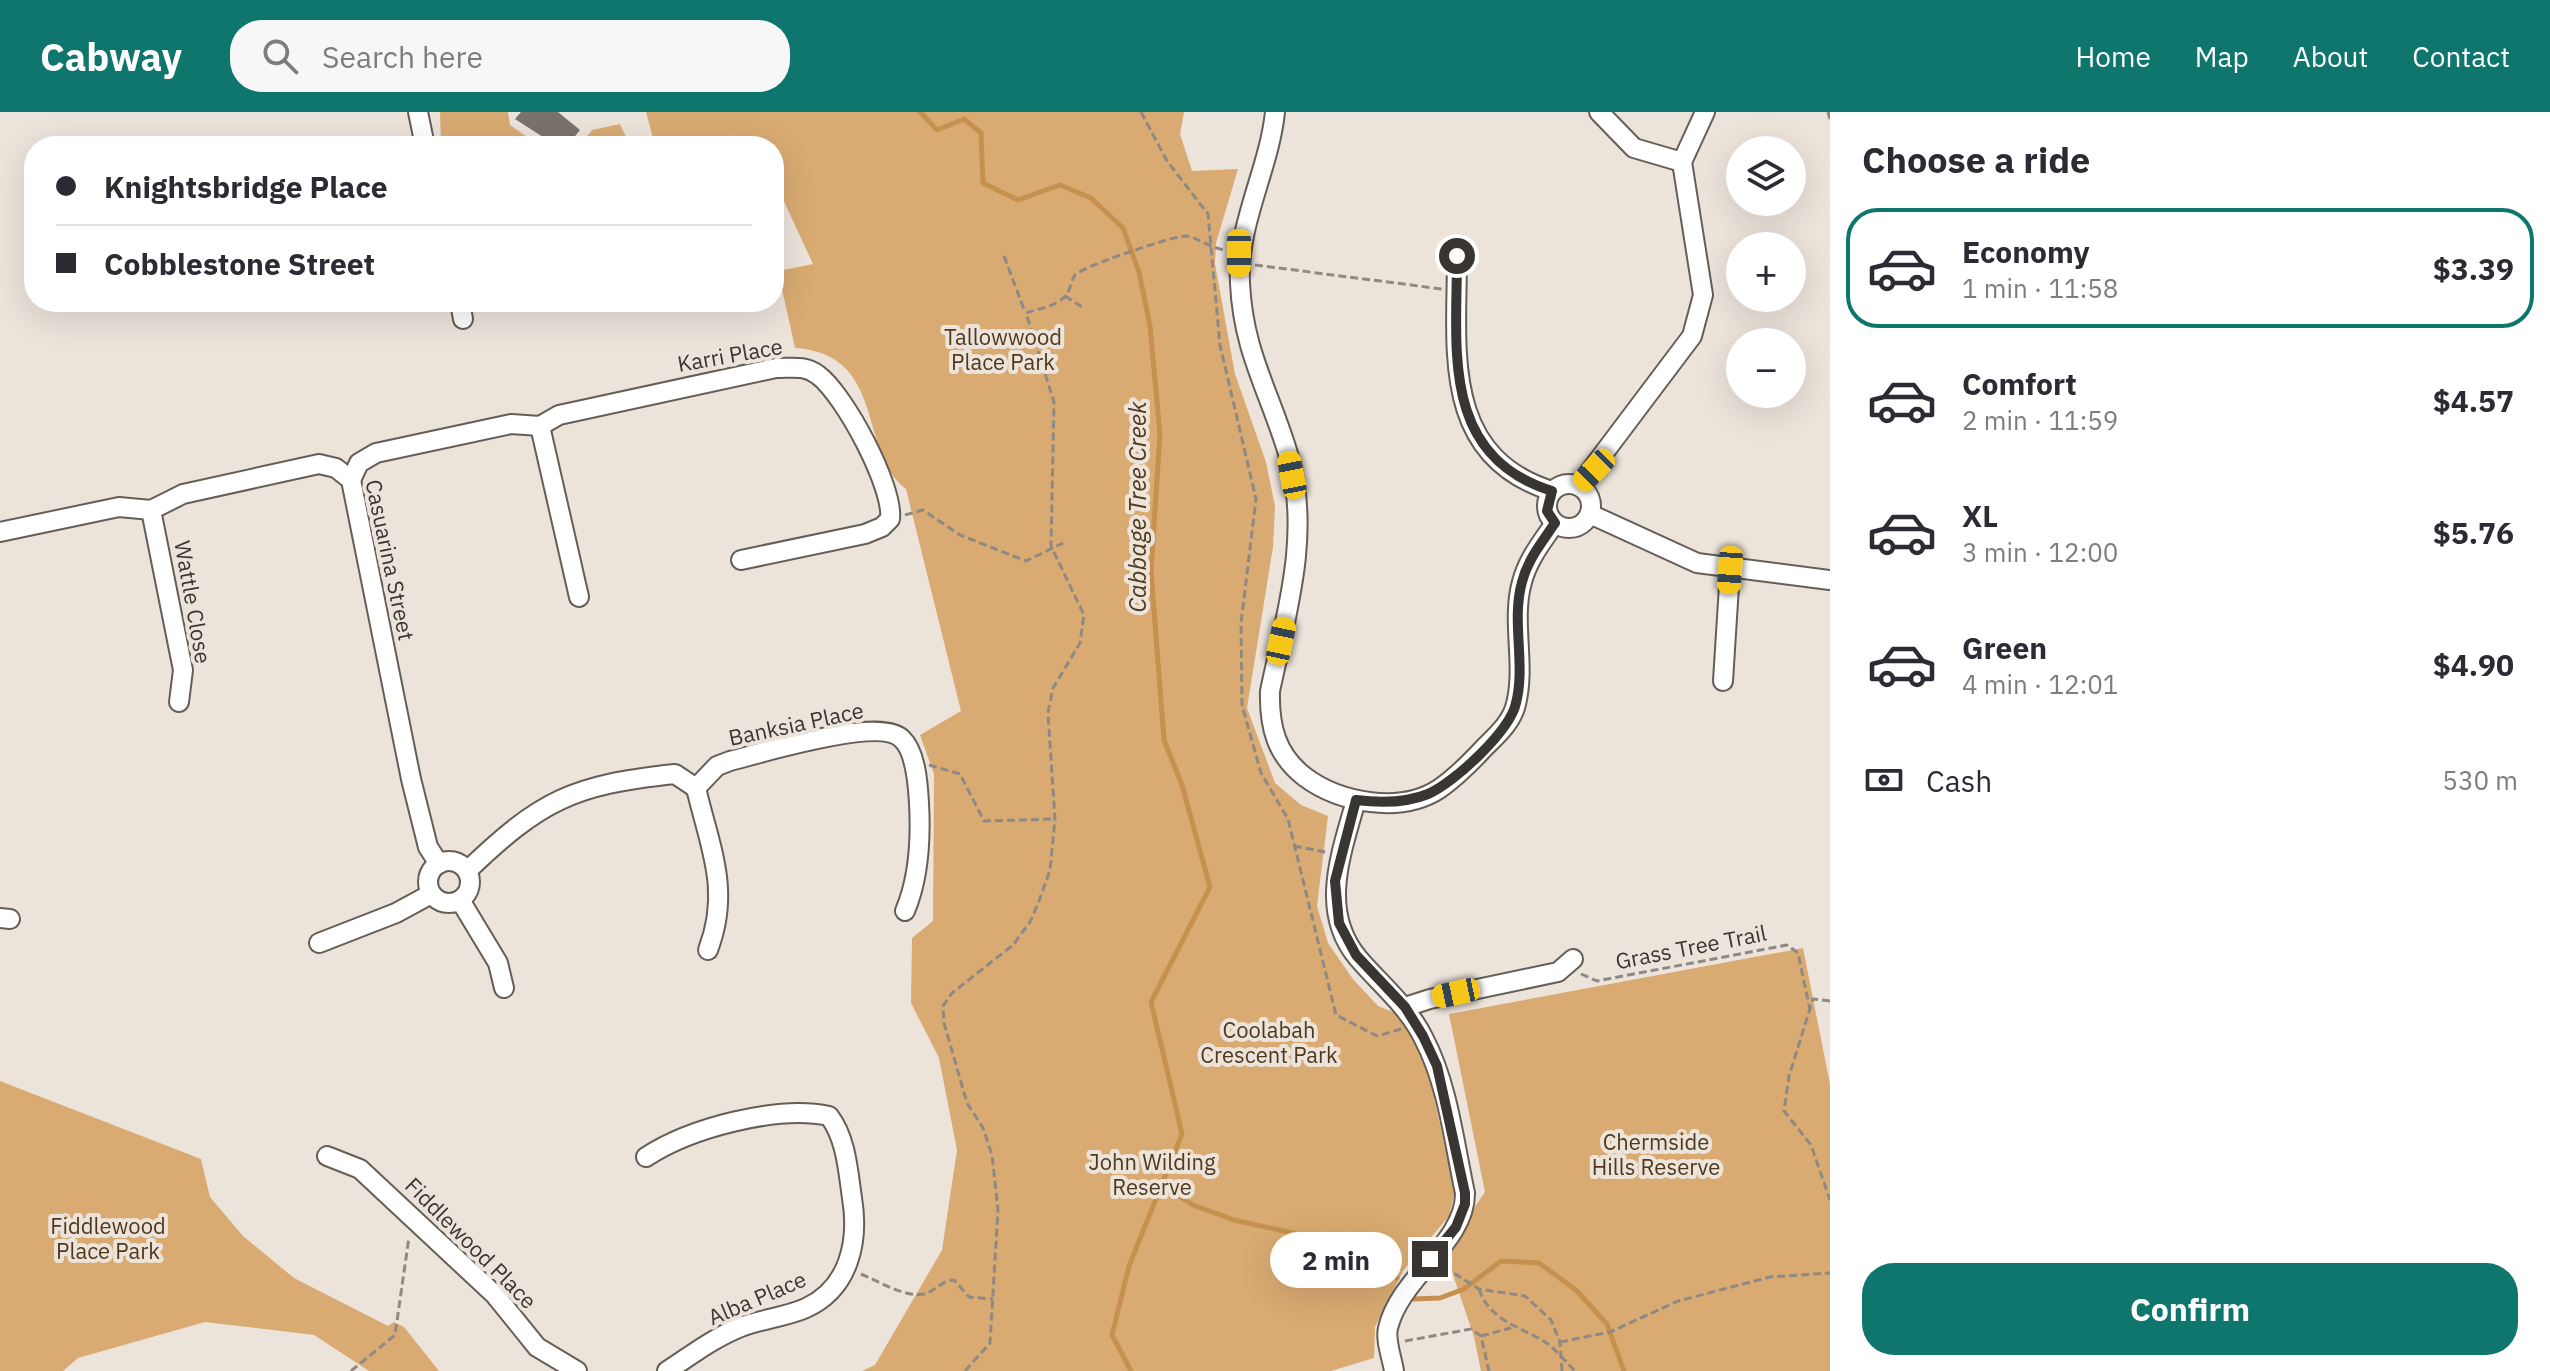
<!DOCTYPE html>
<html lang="en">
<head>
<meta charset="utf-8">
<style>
  body { margin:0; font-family:"IBM Plex Sans",sans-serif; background:#f7f7f7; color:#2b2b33; height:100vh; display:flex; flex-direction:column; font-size:30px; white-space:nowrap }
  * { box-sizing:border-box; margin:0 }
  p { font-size:26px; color:#7c7c81 }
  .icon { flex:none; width:44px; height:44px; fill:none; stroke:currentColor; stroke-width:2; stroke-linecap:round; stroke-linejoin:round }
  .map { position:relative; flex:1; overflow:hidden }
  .panel { display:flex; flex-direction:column; background:#fff; width:720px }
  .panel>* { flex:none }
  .hud { position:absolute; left:24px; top:24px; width:760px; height:176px; border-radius:32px; box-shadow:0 8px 32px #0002; display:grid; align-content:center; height:176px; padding:0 32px; background:#fff }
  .fabs { position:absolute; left:1726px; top:24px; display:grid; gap:16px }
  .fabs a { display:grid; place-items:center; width:80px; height:80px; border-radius:50%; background:#fff; box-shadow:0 8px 32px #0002; font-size:40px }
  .end { position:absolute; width:36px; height:36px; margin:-18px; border:10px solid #383532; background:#fff; box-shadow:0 0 0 4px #fff }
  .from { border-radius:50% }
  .bubble { position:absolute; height:56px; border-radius:28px; background:#fff; box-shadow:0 8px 32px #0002; font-size:26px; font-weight:700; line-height:56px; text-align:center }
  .car { position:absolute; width:24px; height:48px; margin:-24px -12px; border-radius:10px; box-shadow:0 0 6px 2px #0007; background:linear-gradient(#f5c518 24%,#345 0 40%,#f5c518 0 76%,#345 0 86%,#f5c518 0) }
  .hud b { display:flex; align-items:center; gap:28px; height:76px; font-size:30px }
  .hud b+b { border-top:2px solid #e1e1e2 }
  .hud i { width:20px; height:20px; background:#2b2b33 }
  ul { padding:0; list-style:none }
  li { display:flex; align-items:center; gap:24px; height:120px; margin:0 16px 12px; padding:0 16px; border:4px solid transparent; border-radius:32px }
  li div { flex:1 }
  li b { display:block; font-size:30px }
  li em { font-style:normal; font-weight:700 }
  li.current { border-color:#0f766e }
  li>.icon { width:72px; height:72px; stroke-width:1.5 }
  h2 { padding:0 32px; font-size:36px; line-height:96px }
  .pay { display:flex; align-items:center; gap:20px; height:88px; padding:0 32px; font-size:30px }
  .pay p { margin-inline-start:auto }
  .primary-button { display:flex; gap:16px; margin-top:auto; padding:16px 32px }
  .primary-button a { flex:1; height:92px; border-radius:32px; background:#0f766e; color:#fff; font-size:32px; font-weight:700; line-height:92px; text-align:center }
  header { display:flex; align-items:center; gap:48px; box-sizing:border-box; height:112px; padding:0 40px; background:#0f766e; color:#fff }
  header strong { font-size:38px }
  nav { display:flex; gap:44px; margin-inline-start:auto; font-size:28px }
  .search { width:560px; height:72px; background:#f7f7f7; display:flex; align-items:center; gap:20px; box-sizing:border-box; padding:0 28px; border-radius:32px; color:#7c7c81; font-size:30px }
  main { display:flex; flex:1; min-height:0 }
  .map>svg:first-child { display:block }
</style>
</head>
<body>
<header>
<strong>Cabway</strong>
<div class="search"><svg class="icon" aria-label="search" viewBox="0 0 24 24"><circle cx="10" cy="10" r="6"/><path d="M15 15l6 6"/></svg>Search here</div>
<nav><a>Home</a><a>Map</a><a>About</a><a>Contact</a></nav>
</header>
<main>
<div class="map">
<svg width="1830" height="1259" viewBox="0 0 1830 1259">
  <rect width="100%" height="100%" fill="#ece4db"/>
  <g fill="#d9ab72">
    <polygon points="440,0 508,0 510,13 540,34 441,34"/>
    <path d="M646 0H1184L1180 22 1192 59 1238 57 1216 131 1215 152 1235 262 1266 350 1275 394 1273 435 1247 596 1275 671 1301 693 1328 704 1317 794 1328 831 1353 867 1378 894 1398 902 1423 937 1455 1079 1449 1104 1403 1159 1375 1215 1374 1246 1331 1259H862L875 1253 942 1138 957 1038 939 946 911 891 912 826 933 809 934 662 920 623 961 599 906 377C857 339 887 242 795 236L778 159 813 152 781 83H775L774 34H655Z"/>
    <polygon points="620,12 630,34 579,34 592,18"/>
    <polygon points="1803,836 1830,972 1830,1259 1481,1259 1474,1225 1445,1139 1485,1080 1449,902"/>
    <polygon points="0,969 201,1047 210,1085 243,1124 294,1166 388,1214 394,1210 404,1215 439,1259 369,1259 314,1223 205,1210 78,1246 63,1259 0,1259"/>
  </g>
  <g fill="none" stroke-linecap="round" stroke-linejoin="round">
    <g stroke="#c6914e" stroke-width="5">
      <polyline points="920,0 937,18 964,7 981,21 983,71 1018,88 1060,73 1091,86 1123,116 1139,160 1150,214 1160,322 1151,459 1164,628 1182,673 1210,775 1151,890 1182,1022 1129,1154 1112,1223 1131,1259"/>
      <polyline points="1161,1073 1193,1093 1234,1108 1369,1138 1397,1166"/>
      <polyline points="1413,1187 1440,1186 1464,1177 1501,1149 1539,1151 1576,1178 1607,1212 1624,1259"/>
    </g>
  </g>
  <polygon fill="#7a736b" points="521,0 558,0 580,18 567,34 557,34 515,7"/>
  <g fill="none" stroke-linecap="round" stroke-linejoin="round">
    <g stroke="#655e56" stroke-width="22">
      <g id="minor">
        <polyline points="418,0 425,34"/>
        <path d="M1275 0C1269 58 1237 111 1240 171 1243 241 1271 282 1289 345 1311 423 1286 503 1270 579 1269 614 1276 643 1305 665 1340 691 1401 702 1439 677 1455 666 1471 650 1484 636 1497 623 1512 610 1516 592 1526 552 1511 509 1522 470 1528 447 1542 430 1555 411"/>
        <polyline points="1599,0 1634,36 1682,50"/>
        <path d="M1457 144C1457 237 1440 344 1552 379"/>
        <polyline points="460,190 463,207"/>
        <polyline points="540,314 579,485"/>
        <path d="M351 368 359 351 376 341 511 312 540 314 559 303 776 256C792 256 805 253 818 263 844 282 894 375 890 407L882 415 865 422 741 448"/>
        <circle cx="1569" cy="394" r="22"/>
        <polyline points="1579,374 1692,224 1703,183 1682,50 1705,0"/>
        <polyline points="151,398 183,558 179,590"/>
        <polyline points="1590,402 1697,451 1830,468"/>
        <polyline points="0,420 119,395 151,398 183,382 319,352 336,356 351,368 411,667 428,735 439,752"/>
        <polyline points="1723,569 1730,458"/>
        <path d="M696 676C710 736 731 778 708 838"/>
        <path d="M1356 688C1342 740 1318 798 1358 846 1381 873 1408 894 1424 927 1448 973 1454 1030 1465 1081 1466 1130 1400 1165 1388 1216 1385 1228 1392 1246 1394 1259"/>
        <circle cx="449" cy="770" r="21"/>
        <path d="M467 759C541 688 572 673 675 662L696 676 717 654 730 649C762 641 880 604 902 627 916 640 918 673 919 691 921 727 919 766 905 799"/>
        <polyline points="460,788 498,851 504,876"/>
        <polyline points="0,806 10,807"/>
        <polyline points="319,831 396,801 431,782"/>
        <polyline points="1405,895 1430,887 1558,860 1573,847"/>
        <polyline points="327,1044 360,1057 495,1183 537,1235 577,1259"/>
        <path d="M646 1045C690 1016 777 993 829 1004 846 1026 848 1058 852 1086 859 1128 850 1176 806 1196 786 1205 762 1207 741 1215 715 1225 690 1244 667 1259"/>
      </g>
    </g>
    <g stroke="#8f8983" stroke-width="3" stroke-dasharray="8 4" stroke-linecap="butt">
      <polyline points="1141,0 1167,49 1208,102 1220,233 1256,387 1241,511 1242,593 1261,661 1288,707 1336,903 1377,924 1401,917"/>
      <polyline points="1828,0 1830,7"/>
      <polyline points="1004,144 1025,200"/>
      <polyline points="1255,153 1442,177"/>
      <polyline points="1065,184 1082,195"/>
      <polyline points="905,403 923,398 960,423 1026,449 1063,431"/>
      <polyline points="929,653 960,662 984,709 1055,707"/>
      <polyline points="1294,734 1325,740"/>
      <polyline points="1581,862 1597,869 1787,833 1798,841 1810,898"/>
      <polyline points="1830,889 1813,887 1789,964 1784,999 1811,1033 1830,1088"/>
      <polyline points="1444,1155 1479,1177 1525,1184 1551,1208 1560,1230 1562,1259"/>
      <path d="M861 1162C878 1169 905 1186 924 1182 936 1179 942 1168 954 1168L969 1185 993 1187"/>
      <path d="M1479 1177C1489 1207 1517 1214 1542 1228 1554 1235 1565 1249 1575 1259"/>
      <polyline points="1481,1224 1511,1216"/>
      <polyline points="1405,1229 1471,1217 1481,1224 1489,1259"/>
      <polyline points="1560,1230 1610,1220 1678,1189 1770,1165 1830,1161"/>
      <polyline points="351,1259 395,1223 409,1125"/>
      <path d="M965 1259 990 1231 998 1098 992 1043 983 1016 967 991 944 911 943 894 952 881 1013 833 1030 810 1039 789 1050 758 1055 707 1048 601 1053 576 1080 531 1084 503 1051 434 1054 290 1026 201C1040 196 1061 194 1068 180 1071 175 1072 167 1075 163 1081 155 1173 124 1185 124 1197 125 1210 136 1225 138"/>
    </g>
    <use href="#minor" stroke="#fff" stroke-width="18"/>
  </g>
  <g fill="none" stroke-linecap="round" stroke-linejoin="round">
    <path stroke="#383532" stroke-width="10" d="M1430 1147 1456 1115 1465 1092V1081L1437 954 1423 924 1405 895 1356 843 1339 811 1335 769 1356 688C1380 691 1406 691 1428 682 1454 671 1510 619 1516 591 1526 552 1511 509 1522 470 1528 447 1542 430 1555 411L1547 399 1552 379C1440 344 1457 237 1457 144"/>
  </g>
  <g text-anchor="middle" stroke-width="8" stroke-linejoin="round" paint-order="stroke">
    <g font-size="22" fill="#4f381b" stroke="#ece4db">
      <text x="1003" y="233">Tallowwood<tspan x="1003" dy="25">Place Park</tspan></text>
      <text x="1269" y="926">Coolabah<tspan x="1269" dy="25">Crescent Park</tspan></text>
      <text x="1656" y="1038">Chermside<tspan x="1656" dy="25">Hills Reserve</tspan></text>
      <text x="1152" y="1058">John Wilding<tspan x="1152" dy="25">Reserve</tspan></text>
      <text x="108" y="1122">Fiddlewood<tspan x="108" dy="25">Place Park</tspan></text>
    </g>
    <g font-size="22" fill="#383532" stroke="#ece4db">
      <text transform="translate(730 243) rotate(-10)" y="8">Karri Place</text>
      <text transform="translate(390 448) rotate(78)" y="8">Casuarina Street</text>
      <text transform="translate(193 490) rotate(80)" y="8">Wattle Close</text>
      <text transform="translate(796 612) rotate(-12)" y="8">Banksia Place</text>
      <text transform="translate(1691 835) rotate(-11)" y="8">Grass Tree Trail</text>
      <text transform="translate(471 1131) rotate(45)" y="8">Fiddlewood Place</text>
      <text transform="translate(757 1186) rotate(-23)" y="8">Alba Place</text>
    </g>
    <g font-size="24" font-style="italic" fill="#50391c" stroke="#ece4db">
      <text transform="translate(1138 395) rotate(-90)" y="8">Cabbage Tree Creek</text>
    </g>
  </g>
</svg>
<div class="fabs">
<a><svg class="icon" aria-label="layers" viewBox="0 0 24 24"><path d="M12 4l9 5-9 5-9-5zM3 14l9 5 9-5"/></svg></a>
<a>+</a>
<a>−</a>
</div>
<i class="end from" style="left:1457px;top:144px"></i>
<i class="end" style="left:1430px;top:1147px"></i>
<div class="bubble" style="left:1270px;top:1120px;width:132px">2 min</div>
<i class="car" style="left:1239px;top:141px;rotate:180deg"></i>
<i class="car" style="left:1594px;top:358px;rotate:224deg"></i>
<i class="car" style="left:1292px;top:363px;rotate:349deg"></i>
<i class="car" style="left:1730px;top:458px;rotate:184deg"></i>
<i class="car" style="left:1281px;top:529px;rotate:12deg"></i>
<i class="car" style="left:1456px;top:881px;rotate:258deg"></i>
<div class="hud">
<b><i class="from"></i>Knightsbridge Place</b>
<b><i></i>Cobblestone Street</b>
</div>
</div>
<section class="panel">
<h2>Choose a ride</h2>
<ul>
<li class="current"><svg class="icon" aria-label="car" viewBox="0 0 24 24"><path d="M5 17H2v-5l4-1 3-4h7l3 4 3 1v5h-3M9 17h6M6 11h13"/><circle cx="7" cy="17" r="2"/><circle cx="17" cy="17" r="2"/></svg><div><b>Economy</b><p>1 min · 11:58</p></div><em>$3.39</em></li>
<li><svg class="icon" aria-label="car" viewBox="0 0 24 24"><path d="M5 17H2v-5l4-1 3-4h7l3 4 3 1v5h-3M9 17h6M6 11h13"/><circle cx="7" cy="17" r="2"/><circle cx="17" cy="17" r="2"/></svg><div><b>Comfort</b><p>2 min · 11:59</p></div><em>$4.57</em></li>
<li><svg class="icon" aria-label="car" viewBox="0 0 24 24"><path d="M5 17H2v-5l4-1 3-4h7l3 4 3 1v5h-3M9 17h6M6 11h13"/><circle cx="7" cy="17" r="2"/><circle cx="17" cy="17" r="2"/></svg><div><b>XL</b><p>3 min · 12:00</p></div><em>$5.76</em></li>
<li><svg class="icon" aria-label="car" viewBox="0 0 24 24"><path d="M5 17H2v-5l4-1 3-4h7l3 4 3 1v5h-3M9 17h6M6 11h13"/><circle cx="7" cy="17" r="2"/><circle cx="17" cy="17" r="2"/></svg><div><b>Green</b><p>4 min · 12:01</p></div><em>$4.90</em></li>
</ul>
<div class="pay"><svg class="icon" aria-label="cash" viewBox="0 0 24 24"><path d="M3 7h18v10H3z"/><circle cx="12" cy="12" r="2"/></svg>Cash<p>530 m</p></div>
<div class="primary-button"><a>Confirm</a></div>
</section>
</main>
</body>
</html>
